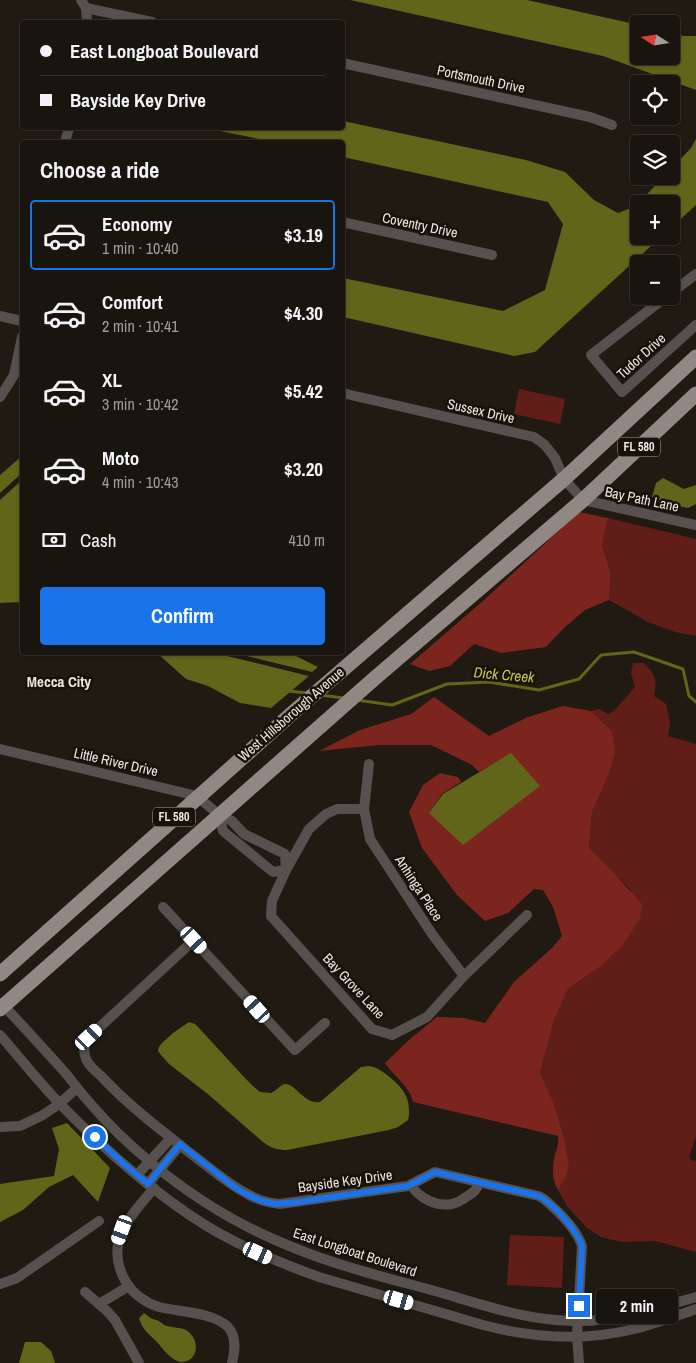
<!DOCTYPE html>
<html lang="en">
<head>
<meta charset="utf-8">
<style>
  body { margin:0; font-family:"Archivo Narrow",sans-serif; background:#25211c; color:#f1f3f6; height:100vh; display:flex; flex-direction:column; font-size:19px; white-space:nowrap }
  * { box-sizing:border-box; margin:0 }
  p { font-size:16px; color:#9f9e9e }
  .icon { flex:none; width:28px; height:28px; fill:none; stroke:currentColor; stroke-width:2; stroke-linecap:round; stroke-linejoin:round }
  .map { position:relative; flex:1; overflow:hidden }
  .details { position:absolute; left:20px; top:140px; width:325px; height:515px; display:flex; flex-direction:column; background:#18140e; border-radius:5px; box-shadow:0 1px 4px #0004,0 0 0 1px #36332e }
  .details>* { flex:none }
  .guide { position:absolute; left:20px; top:20px; width:325px; height:110px; border-radius:5px; box-shadow:0 1px 4px #0004,0 0 0 1px #36332e; display:grid; align-content:center; height:110px; padding:0 20px; background:#18140e }
  .needle { width:32px; rotate:282deg }
  .buttons { position:absolute; left:630px; top:15px; display:grid; gap:10px }
  .buttons a { display:grid; place-items:center; width:50px; height:50px; border-radius:5px; background:#18140e; box-shadow:0 1px 4px #0004,0 0 0 1px #36332e; font-size:25px }
  .end { position:absolute; width:22px; height:22px; margin:-11px; border:6px solid #1a73e8; background:#fff; box-shadow:0 0 0 2px #fff }
  .from { border-radius:50% }
  .bubble { position:absolute; height:35px; border-radius:5px; background:#18140e; box-shadow:0 1px 4px #0004,0 0 0 1px #36332e; font-size:16px; font-weight:700; line-height:35px; text-align:center }
  .car { position:absolute; width:15px; height:30px; margin:-15px -8px; border-radius:6px; box-shadow:0 0 4px 1px #0007; background:linear-gradient(#fff 24%,#345 0 40%,#fff 0 76%,#345 0 86%,#fff 0) }
  .guide b { display:flex; align-items:center; gap:18px; height:48px; font-size:19px }
  .guide b+b { border-top:1px solid #36332e }
  .guide i { width:12px; height:12px; background:#f1f3f6 }
  ul { padding:0; list-style:none }
  li { display:flex; align-items:center; gap:15px; height:70px; margin:0 10px 8px; padding:0 10px; border:2px solid transparent; border-radius:5px }
  li div { flex:1 }
  li b { display:block; font-size:19px }
  li em { font-style:normal; font-weight:700 }
  li.on { border-color:#1a73e8 }
  li>.icon { width:45px; height:45px; stroke-width:1.5 }
  h2 { padding:0 20px; font-size:22px; line-height:60px }
  .pay { display:flex; align-items:center; gap:12px; height:55px; padding:0 20px; font-size:19px }
  .pay p { margin-inline-start:auto }
  .action { display:flex; gap:10px; margin-top:auto; padding:10px 20px }
  .action a { flex:1; height:58px; border-radius:5px; background:#1a73e8; color:#fff; font-size:20px; font-weight:700; line-height:58px; text-align:center }
  .map>svg:first-child { display:block }
</style>
</head>
<body>
<div class="map">
<svg width="696" height="1363" viewBox="0 0 696 1363">
  <rect width="100%" height="100%" fill="#201a13"/>
  <g fill="#611e19">
    <polygon points="519,389 565,399 560,424 514,414"/>
    <polygon points="608,518 696,539 696,636 675,632 648,622 609,600 611,574 602,546"/>
    <path d="M633 663H644C656 675 657 680 654 696L666 704 670 723 668 736 696 744V1136L689 1157 691 1160 696 1161V1252L655 1241 622 1242 601 1237 587 1228 567 1206 558 1190 567 1175 569 1164 564 1137 553 1101 540 1073 554 1020 568 989 601 966 631 890 589 849 592 812 606 781 612 731 591 711 599 709 608 714 614 711 635 687 631 673Z"/>
    <polygon points="510,1235 564,1237 562,1288 507,1285"/>
  </g>
  <g fill="#7b251e">
    <polygon points="579,512 608,518 602,546 611,574 609,600 585,610 564,628 546,647 501,653 474,644 450,666 429,671 410,664 484,600"/>
    <path d="M434 697 489 736 528 717 563 706 591 711 612 731 615 753 606 781 592 812 589 848 613 872 642 904 640 918 623 945 601 966 568 989 554 1020 540 1073 553 1101 564 1137 569 1164 567 1175 558 1190C552 1180 552 1167 555 1155 557 1148 559 1144 558 1136L413 1102C410 1086 394 1077 385 1063L410 1039 437 1017 464 1018 485 1023 514 982 552 948 562 936 553 907 543 890 534 889 508 913 485 921 457 895 422 848 409 812 423 785 440 773 458 777 461 782 442 794 429 813 437 819 511 754 479 772 472 765 431 745H380L319 751 360 730 411 714Z"/>
  </g>
  <g fill="#616519">
    <polygon points="350,0 527,0 639,25 639,56 671,56 671,33 684,36 696,36 696,90 603,56"/>
    <polygon points="343,121 526,160 565,172 594,200 618,213 636,206 664,176 671,176 671,169 691,148 696,139 696,205 671,228 671,204 639,204 639,236 662,236 535,352 514,356 343,317 343,278 503,311 545,290 563,224 548,202 343,157 342,142 274,142 205,128 342,128"/>
    <polygon points="22,456 22,473 0,493 0,475"/>
    <polygon points="663,478 684,489 696,485 696,504 688,508 660,502 652,497 656,483"/>
    <polygon points="22,480 22,602 0,603 0,500"/>
    <polygon points="157,653 224,653 227,656 309,676 271,708 240,703 208,686 186,679"/>
    <polygon points="234,653 290,653 318,667 312,672"/>
    <polygon points="511,753 540,786 463,845 429,813 443,794"/>
    <path d="M189 1022 195 1024 199 1028 244 1077 254 1087 260 1092 271 1093C276 1091 280 1085 285 1084 295 1083 305 1105 320 1102L361 1067C362 1067 368 1066 369 1066 381 1067 402 1086 406 1096 409 1102 410 1114 408 1120L398 1127 389 1130 287 1150C277 1150 271 1148 263 1142L209 1095 169 1064 161 1055 158 1051 159 1047 162 1043 173 1033Z"/>
    <polygon points="67,1123 110,1168 98,1202 73,1175 49,1187 23,1210 0,1222 0,1184 54,1176 59,1149 52,1128"/>
    <path d="M144 1313C147 1315 150 1318 153 1319 158 1321 156 1319 160 1322 164 1324 163 1325 167 1326 173 1328 180 1327 186 1330 201 1339 199 1363 180 1362 171 1360 163 1349 157 1342 150 1335 141 1328 139 1318Z"/>
    <polygon points="25,1342 41,1342 51,1351 55,1363 19,1363"/>
  </g>
  <g fill="none" stroke-linecap="round" stroke-linejoin="round">
    <g stroke="#616519" stroke-width="3">
      <polyline points="288,691 307,693"/>
      <polyline points="320,695 344,698"/>
      <polyline points="357,700 392,705 447,684 489,682 539,690 579,679 601,655 634,652 683,669 689,696 696,702"/>
    </g>
    <g stroke="#56514f" stroke-width="10">
      <polyline points="81,0 86,8 87,22"/>
      <polyline points="86,8 152,22"/>
      <polyline points="342,63 590,117 612,125"/>
      <polyline points="65,142 69,128"/>
      <polyline points="342,222 492,255"/>
      <polyline points="671,293 696,274"/>
      <polyline points="667,296 591,355 622,392 696,325"/>
      <polyline points="0,316 22,321"/>
      <polyline points="342,393 534,437 545,445 555,458 564,479 583,500 696,525"/>
      <polyline points="0,397 14,375 22,337"/>
      <polyline points="0,749 197,796 219,815 232,821 244,834 285,854 286,870"/>
      <polyline points="369,764 364,809 370,839 432,934 464,976"/>
      <polyline points="364,809 337,809 326,814 309,829 286,870 272,901 271,916 372,1029 392,1035 427,1017 464,976 527,915"/>
      <polyline points="219,815 223,831 273,872 286,870"/>
      <polyline points="163,907 295,1050 325,1023"/>
      <path d="M194 940 89 1037C84 1043 83 1051 86 1059 89 1066 95 1071 101 1076 129 1106 162 1131 194 1156 210 1168 226 1182 244 1192 255 1199 267 1203 280 1204L408 1186 435 1172 539 1196 544 1199C558 1211 577 1229 582 1246L577 1336 579 1363"/>
      <path d="M0 1003 4 1006C23 1026 42 1047 61 1068 71 1079 79 1091 89 1102 107 1123 127 1143 149 1161 192 1197 241 1227 292 1247 340 1267 392 1279 442 1293 486 1306 532 1322 579 1321 619 1321 657 1308 696 1297"/>
      <path d="M0 1035C20 1058 39 1082 60 1104 102 1147 154 1193 205 1225 241 1247 280 1263 319 1277L483 1325C532 1338 585 1341 634 1329 655 1324 676 1316 696 1309"/>
      <polyline points="0,1127 20,1126 43,1115 59,1104 77,1088"/>
      <polyline points="137,1175 171,1138"/>
      <polyline points="148,1184 180,1145"/>
      <path d="M411 1185C419 1198 436 1207 452 1204 457 1203 462 1200 466 1197 473 1193 477 1190 479 1183"/>
      <path d="M154 1188C130 1217 103 1243 126 1282 133 1294 146 1303 159 1307 179 1312 213 1312 228 1327 237 1337 235 1351 232 1363"/>
      <polyline points="0,1284 17,1278 99,1221"/>
      <polyline points="85,1292 107,1311 115,1320 139,1363"/>
      <polyline points="99,1304 129,1286"/>
    </g>
    <g stroke="#928883" stroke-width="15">
      <polyline points="0,974 297,709 564,479 696,357"/>
      <polyline points="0,1009 375,678 583,500 696,394"/>
    </g>
  </g>
  <g fill="none" stroke-linecap="round" stroke-linejoin="round">
    <path stroke="#1a73e8" stroke-width="6" d="M95 1137 124 1164 148 1184 180 1144 233 1186 246 1194 262 1201 276 1204 298 1202 408 1186 435 1172 539 1196C553 1204 578 1231 582 1246L579 1306"/>
  </g>
  <g text-anchor="middle" stroke-width="5" stroke-linejoin="round" paint-order="stroke">
    <g fill="#17110a" stroke="#aca7a1" stroke-width="1">
      <rect x="618" y="437.5" width="42" height="19" rx="4"/>
      <rect x="153" y="807.5" width="42" height="19" rx="4"/>
    </g>
    <g font-size="12" font-weight="bold" fill="#ece7e2">
      <text x="639" y="451">FL 580</text>
      <text x="174" y="821">FL 580</text>
    </g>
    <g font-size="14" fill="#ece7e2" stroke="#17110a">
      <text transform="translate(481 79) rotate(12)" y="5">Portsmouth Drive</text>
      <text transform="translate(420 225) rotate(12)" y="5">Coventry Drive</text>
      <text transform="translate(641 356) rotate(-42)" y="5">Tudor Drive</text>
      <text transform="translate(481 411) rotate(13)" y="5">Sussex Drive</text>
      <text transform="translate(642 499) rotate(12)" y="5">Bay Path Lane</text>
      <text transform="translate(291 714) rotate(-41)" y="5">West Hillsborough Avenue</text>
      <text transform="translate(116 762) rotate(13)" y="5">Little River Drive</text>
      <text transform="translate(419 888) rotate(57)" y="5">Anhinga Place</text>
      <text transform="translate(354 986) rotate(47)" y="5">Bay Grove Lane</text>
      <text transform="translate(345 1181) rotate(-8)" y="5">Bayside Key Drive</text>
      <text transform="translate(355 1252) rotate(18)" y="5">East Longboat Boulevard</text>
    </g>
    <g font-size="15" font-style="italic" fill="#c3ca49" stroke="#17110a">
      <text transform="translate(504 675) rotate(5)" y="5">Dick Creek</text>
    </g>
    <g font-size="15" font-weight="bold" fill="#ece7e2" stroke="#17110a">
      <text x="59" y="687">Mecca City</text>
    </g>
  </g>
</svg>
<div class="buttons">
<a><svg class="needle" viewBox="-14 -14 28 28"><path d="M0-13l5 13h-10z" fill="#e53935"/><path d="M0 13l5-13h-10z" fill="#9f9e9e"/></svg></a>
<a><svg class="icon" aria-label="locate" viewBox="0 0 24 24"><circle cx="12" cy="12" r="6"/><path d="M12 2v4M12 18v4M2 12h4M18 12h4"/></svg></a>
<a><svg class="icon" aria-label="layers" viewBox="0 0 24 24"><path d="M12 4l9 5-9 5-9-5zM3 14l9 5 9-5"/></svg></a>
<a>+</a>
<a>−</a>
</div>
<i class="end from" style="left:95px;top:1137px"></i>
<i class="end" style="left:579px;top:1306px"></i>
<div class="bubble" style="left:596px;top:1289px;width:82px">2 min</div>
<i class="car" style="left:194px;top:940px;rotate:137deg"></i>
<i class="car" style="left:257px;top:1009px;rotate:318deg"></i>
<i class="car" style="left:89px;top:1037px;rotate:47deg"></i>
<i class="car" style="left:122px;top:1230px;rotate:200deg"></i>
<i class="car" style="left:258px;top:1253px;rotate:115deg"></i>
<i class="car" style="left:399px;top:1300px;rotate:106deg"></i>
<div class="guide">
<b><i class="from"></i>East Longboat Boulevard</b>
<b><i></i>Bayside Key Drive</b>
</div>
<section class="details">
<h2>Choose a ride</h2>
<ul>
<li class="on"><svg class="icon" aria-label="car" viewBox="0 0 24 24"><path d="M5 17H2v-5l4-1 3-4h7l3 4 3 1v5h-3M9 17h6M6 11h13"/><circle cx="7" cy="17" r="2"/><circle cx="17" cy="17" r="2"/></svg><div><b>Economy</b><p>1 min · 10:40</p></div><em>$3.19</em></li>
<li><svg class="icon" aria-label="car" viewBox="0 0 24 24"><path d="M5 17H2v-5l4-1 3-4h7l3 4 3 1v5h-3M9 17h6M6 11h13"/><circle cx="7" cy="17" r="2"/><circle cx="17" cy="17" r="2"/></svg><div><b>Comfort</b><p>2 min · 10:41</p></div><em>$4.30</em></li>
<li><svg class="icon" aria-label="car" viewBox="0 0 24 24"><path d="M5 17H2v-5l4-1 3-4h7l3 4 3 1v5h-3M9 17h6M6 11h13"/><circle cx="7" cy="17" r="2"/><circle cx="17" cy="17" r="2"/></svg><div><b>XL</b><p>3 min · 10:42</p></div><em>$5.42</em></li>
<li><svg class="icon" aria-label="car" viewBox="0 0 24 24"><path d="M5 17H2v-5l4-1 3-4h7l3 4 3 1v5h-3M9 17h6M6 11h13"/><circle cx="7" cy="17" r="2"/><circle cx="17" cy="17" r="2"/></svg><div><b>Moto</b><p>4 min · 10:43</p></div><em>$3.20</em></li>
</ul>
<div class="pay"><svg class="icon" aria-label="cash" viewBox="0 0 24 24"><path d="M3 7h18v10H3z"/><circle cx="12" cy="12" r="2"/></svg>Cash<p>410 m</p></div>
<div class="action"><a>Confirm</a></div>
</section>
</div>
</body>
</html>
